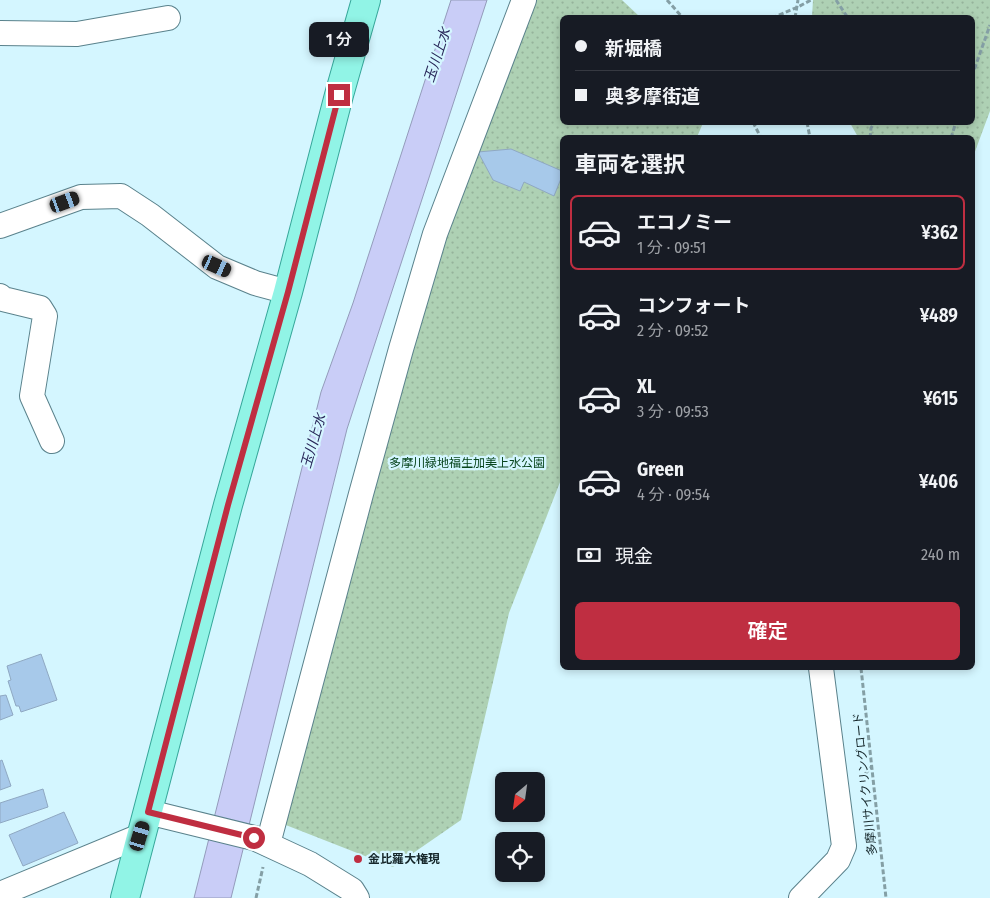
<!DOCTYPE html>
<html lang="ja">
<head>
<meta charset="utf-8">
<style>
  body { margin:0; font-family:"Fira Sans Condensed","Noto Sans JP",sans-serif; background:#20242c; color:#f1f3f6; height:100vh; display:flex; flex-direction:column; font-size:19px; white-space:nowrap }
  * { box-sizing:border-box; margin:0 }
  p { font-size:16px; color:#9ea1a6 }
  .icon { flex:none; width:28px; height:28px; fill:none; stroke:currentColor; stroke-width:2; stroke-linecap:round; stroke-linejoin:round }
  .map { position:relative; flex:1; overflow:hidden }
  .details { position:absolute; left:560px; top:135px; width:415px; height:535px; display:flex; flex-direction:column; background:#171b24; border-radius:8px; box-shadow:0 2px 8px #0003 }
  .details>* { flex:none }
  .banner { position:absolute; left:560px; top:15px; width:415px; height:110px; border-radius:8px; box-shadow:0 2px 8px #0003; display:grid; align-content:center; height:110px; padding:0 15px; background:#171b24 }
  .needle { width:32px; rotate:209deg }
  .controls { position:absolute; left:495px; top:772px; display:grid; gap:10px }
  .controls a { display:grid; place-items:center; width:50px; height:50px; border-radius:8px; background:#171b24; box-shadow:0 2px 8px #0003; font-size:25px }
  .end { position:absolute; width:22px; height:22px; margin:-11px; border:6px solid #bf2e41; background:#fff; box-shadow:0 0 0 2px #fff }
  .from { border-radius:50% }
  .bubble { position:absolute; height:35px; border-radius:8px; background:#171b24; box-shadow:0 2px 8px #0003; font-size:16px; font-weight:600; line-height:35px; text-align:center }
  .car { position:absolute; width:15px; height:30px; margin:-15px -8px; border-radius:6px; box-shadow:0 0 4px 1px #0007; background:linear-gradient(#222 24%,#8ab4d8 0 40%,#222 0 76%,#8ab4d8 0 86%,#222 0) }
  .banner b { display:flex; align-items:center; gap:18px; height:48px; font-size:19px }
  .banner b+b { border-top:1px solid #363941 }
  .banner i { width:12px; height:12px; background:#f1f3f6 }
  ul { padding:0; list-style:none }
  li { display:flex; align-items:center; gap:15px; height:75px; margin:0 10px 8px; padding:0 5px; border:2px solid transparent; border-radius:8px }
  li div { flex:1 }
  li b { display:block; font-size:19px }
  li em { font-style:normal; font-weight:600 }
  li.selected { border-color:#bf2e41 }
  li>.icon { width:45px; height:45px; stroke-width:1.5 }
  h2 { padding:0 15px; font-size:22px; line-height:60px }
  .pay { display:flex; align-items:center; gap:12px; height:55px; padding:0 15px; font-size:19px }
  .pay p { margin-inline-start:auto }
  .action { display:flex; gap:10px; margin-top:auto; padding:10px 15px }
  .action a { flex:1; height:58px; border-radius:8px; background:#bf2e41; color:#fff; font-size:20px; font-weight:600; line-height:58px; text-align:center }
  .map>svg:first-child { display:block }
</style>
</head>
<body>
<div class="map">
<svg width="990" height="898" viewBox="0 0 990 898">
  <defs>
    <pattern id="park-dots" width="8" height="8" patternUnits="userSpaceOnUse" patternTransform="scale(1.25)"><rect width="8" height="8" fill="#aed1b4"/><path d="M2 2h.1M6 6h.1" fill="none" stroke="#95b39b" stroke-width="1.8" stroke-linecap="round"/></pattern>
  </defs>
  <rect width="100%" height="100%" fill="#d4f6ff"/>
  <g fill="url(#park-dots)">
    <polygon points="524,0 622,0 640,17 562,18 562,122 703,123 697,137 562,138 562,477 509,613 461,820 393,867 273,820 361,494"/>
    <polygon points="813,0 990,0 990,111 973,157 972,138 858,137 850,123 972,122 972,18 812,17"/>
  </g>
  <polygon fill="#c9cdf7" stroke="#939bba" points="451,0 487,0 347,429 231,898 194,898 321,392 353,303"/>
  <g fill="#a7c9ea" stroke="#8fa8c2">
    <polygon points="511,149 562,171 562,176 554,196 524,182 520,191 493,180 478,152"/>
    <polygon points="41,654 57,700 21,712 19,706 16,706 8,681 11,680 7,666"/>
    <polygon points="6,695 13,715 0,720 0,696"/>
    <polygon points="2,760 11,786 0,790 0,761"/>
    <polygon points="43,789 48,807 0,823 0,803"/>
    <polygon points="64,812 78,843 23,866 9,835"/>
  </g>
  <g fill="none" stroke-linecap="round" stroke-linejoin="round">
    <g stroke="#5a828c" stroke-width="26">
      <g id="minor">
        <polyline points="0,33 77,34 168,18"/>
        <polyline points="0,226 81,197 121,196 150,215 217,267 255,283 288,292"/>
        <polyline points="0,296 3,299 40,308 45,316 32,396 52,441"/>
        <polyline points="148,812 254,838 310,864 352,890 357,898"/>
        <polyline points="268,844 361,494 401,349 435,234 524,0"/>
        <polyline points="0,894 140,836"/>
        <polyline points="801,898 838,860 844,846 821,668"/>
      </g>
    </g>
    <g stroke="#36a79a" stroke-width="30">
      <polyline id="major" points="125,898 228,505 288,292 339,95 366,0"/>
    </g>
    <g stroke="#849fa5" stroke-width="3" stroke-dasharray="5 2.5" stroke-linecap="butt">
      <polyline points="667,0 683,18"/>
      <polyline points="836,0 848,18"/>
      <polyline points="772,18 798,7 811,0"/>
      <polyline points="795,18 798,0"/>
      <polyline points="972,76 990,25"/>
      <polyline points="753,122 761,138"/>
      <polyline points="807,122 810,138"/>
      <polyline points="870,138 871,128 875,122"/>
      <polyline points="951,138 956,122"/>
      <polyline points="861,668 886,898"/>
      <polyline points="860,780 872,766"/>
      <polyline points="256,898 263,867"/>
    </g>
    <use href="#minor" stroke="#fff" stroke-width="24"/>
    <use href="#major" stroke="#91f4e6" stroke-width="28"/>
  </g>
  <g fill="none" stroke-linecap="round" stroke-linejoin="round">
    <polyline stroke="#bf2e41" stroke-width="6" points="254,838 148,812 228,505 288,292 339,95"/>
  </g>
  <circle fill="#bf2e41" stroke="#d4f6ff" stroke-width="2" cx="358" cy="859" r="5"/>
  <g text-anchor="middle" stroke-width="4.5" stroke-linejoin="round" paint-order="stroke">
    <g font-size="12" fill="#08451d" stroke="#d4f6ff">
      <text x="467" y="467">多摩川緑地福生加美上水公園</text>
    </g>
    <g font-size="12" fill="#16272b" stroke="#d4f6ff">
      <text transform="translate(865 784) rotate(-96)" y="4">多摩川サイクリングロード</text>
    </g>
    <g font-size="12" font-weight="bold" fill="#16272b" stroke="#d4f6ff" text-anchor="start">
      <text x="368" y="863">金比羅大権現</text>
    </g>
    <g font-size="14" font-style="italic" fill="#282659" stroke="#d4f6ff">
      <text transform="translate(437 55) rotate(-72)" y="5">玉川上水</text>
      <text transform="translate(313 441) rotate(-74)" y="5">玉川上水</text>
    </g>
  </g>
</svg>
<div class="controls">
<a><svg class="needle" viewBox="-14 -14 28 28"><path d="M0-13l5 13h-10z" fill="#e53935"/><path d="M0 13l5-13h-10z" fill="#9ea1a6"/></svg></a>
<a><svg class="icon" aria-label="locate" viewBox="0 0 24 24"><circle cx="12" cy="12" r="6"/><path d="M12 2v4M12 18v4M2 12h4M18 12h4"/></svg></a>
</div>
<i class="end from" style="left:254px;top:838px"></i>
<i class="end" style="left:339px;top:95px"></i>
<div class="bubble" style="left:309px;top:22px;width:60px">1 分</div>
<i class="car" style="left:65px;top:202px;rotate:70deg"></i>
<i class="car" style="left:217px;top:266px;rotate:114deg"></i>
<i class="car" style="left:140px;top:836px;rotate:17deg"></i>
<div class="banner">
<b><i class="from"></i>新堀橋</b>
<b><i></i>奥多摩街道</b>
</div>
<section class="details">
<h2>車両を選択</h2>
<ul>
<li class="selected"><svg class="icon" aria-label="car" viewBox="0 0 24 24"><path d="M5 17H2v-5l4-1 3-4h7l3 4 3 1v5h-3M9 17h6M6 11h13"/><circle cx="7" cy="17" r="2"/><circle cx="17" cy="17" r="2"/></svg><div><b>エコノミー</b><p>1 分 · 09:51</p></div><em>¥362</em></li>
<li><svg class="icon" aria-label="car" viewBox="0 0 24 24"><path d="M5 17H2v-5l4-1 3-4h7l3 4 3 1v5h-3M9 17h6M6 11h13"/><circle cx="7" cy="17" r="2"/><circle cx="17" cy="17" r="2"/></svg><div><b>コンフォート</b><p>2 分 · 09:52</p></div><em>¥489</em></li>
<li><svg class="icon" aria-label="car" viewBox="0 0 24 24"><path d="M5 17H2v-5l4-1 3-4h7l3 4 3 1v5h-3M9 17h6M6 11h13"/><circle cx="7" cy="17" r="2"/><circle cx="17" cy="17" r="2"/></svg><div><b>XL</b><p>3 分 · 09:53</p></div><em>¥615</em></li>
<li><svg class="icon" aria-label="car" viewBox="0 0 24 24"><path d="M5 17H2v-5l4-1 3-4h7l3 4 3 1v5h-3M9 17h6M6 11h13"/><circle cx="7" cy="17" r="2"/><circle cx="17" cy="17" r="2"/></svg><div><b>Green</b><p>4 分 · 09:54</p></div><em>¥406</em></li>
</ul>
<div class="pay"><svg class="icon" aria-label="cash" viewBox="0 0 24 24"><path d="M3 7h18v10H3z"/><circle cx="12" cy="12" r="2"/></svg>現金<p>240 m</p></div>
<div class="action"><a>確定</a></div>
</section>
</div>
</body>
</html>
